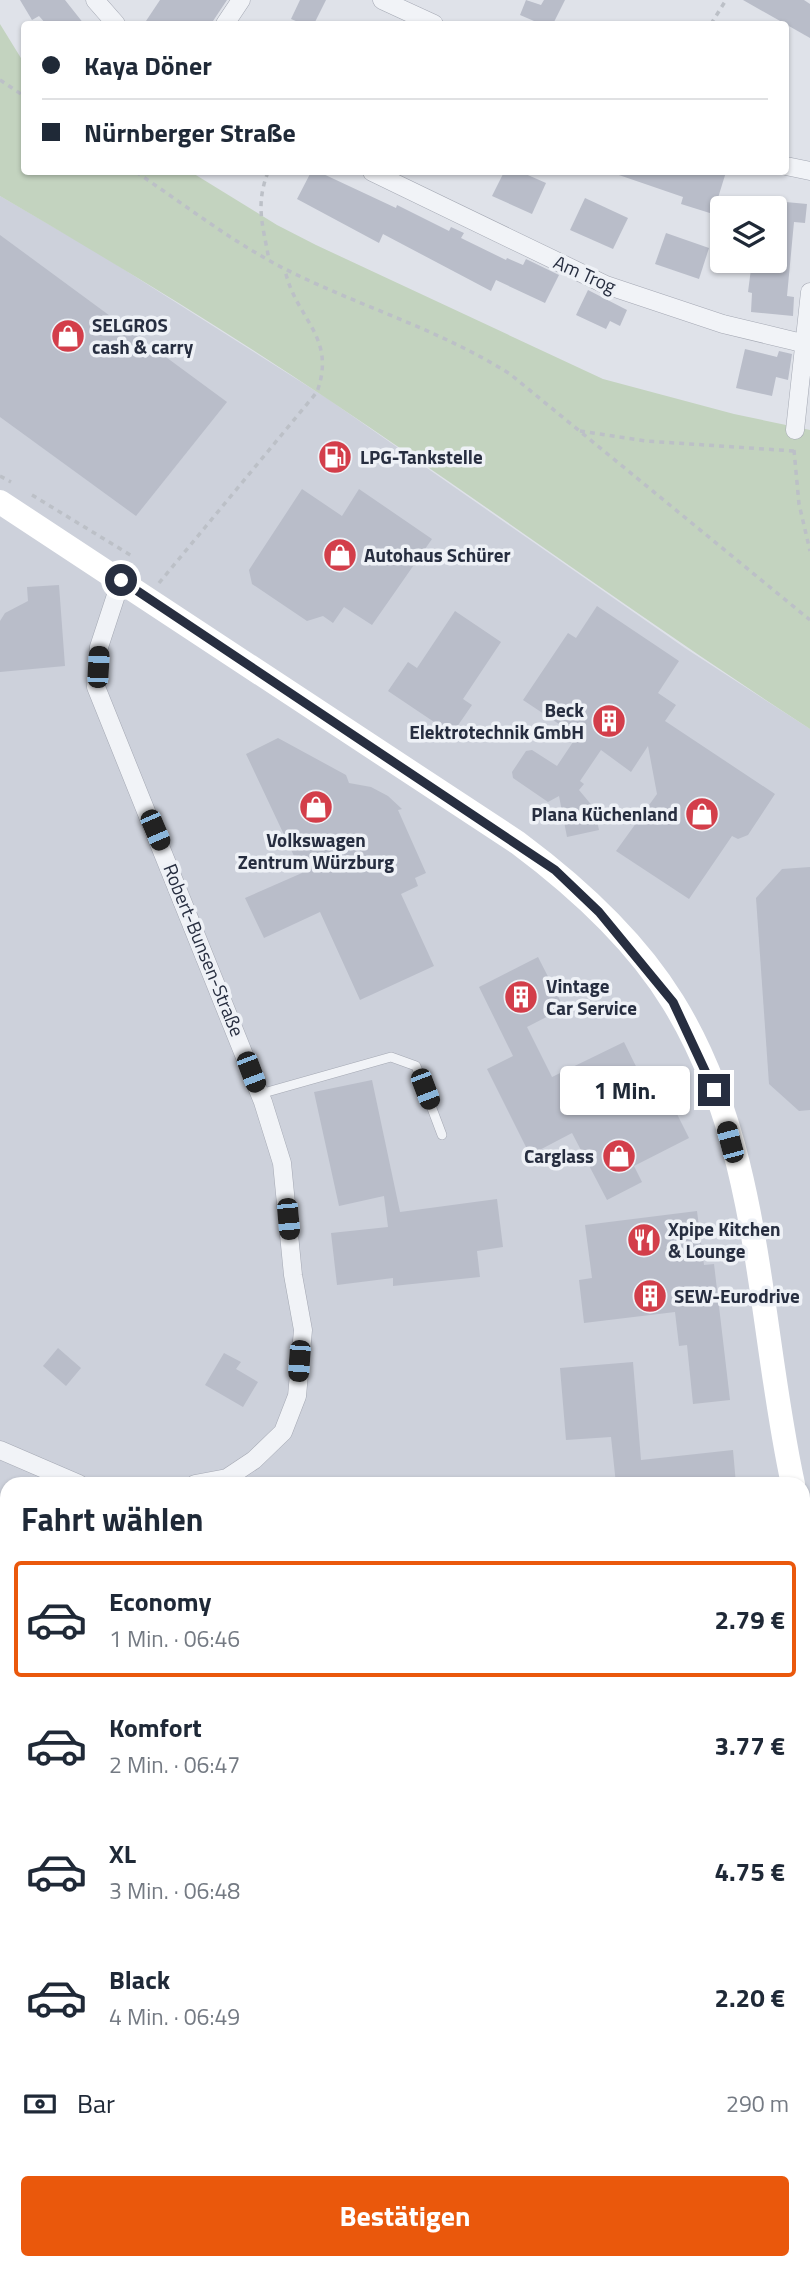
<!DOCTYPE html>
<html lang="de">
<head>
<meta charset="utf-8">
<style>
  body { margin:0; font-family:"Titillium Web",sans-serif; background:#f2f2f3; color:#1f2937; height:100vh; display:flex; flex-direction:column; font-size:26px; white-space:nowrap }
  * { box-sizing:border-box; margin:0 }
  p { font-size:23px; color:#747a83 }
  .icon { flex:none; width:38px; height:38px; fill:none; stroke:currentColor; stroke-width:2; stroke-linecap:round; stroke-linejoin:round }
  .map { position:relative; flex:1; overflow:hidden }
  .drawer { position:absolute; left:0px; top:1477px; width:810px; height:793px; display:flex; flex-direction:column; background:#fff; border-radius:21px 21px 0 0; box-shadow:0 2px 5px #0004 }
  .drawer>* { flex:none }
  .banner { position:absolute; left:21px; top:21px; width:768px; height:154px; border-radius:7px; box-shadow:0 2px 5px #0004; display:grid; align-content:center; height:154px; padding:0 21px; background:#fff }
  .buttons { position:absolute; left:710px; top:196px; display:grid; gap:14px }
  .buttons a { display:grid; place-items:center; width:77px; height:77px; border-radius:7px; background:#fff; box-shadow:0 2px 5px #0004; font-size:35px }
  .end { position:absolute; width:32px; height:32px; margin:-16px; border:9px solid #272e40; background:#fff; box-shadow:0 0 0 4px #fff }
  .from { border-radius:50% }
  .bubble { position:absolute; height:49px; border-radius:7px; background:#fff; box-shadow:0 2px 5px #0004; font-size:23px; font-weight:700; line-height:49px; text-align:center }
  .car { position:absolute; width:21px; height:42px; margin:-21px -10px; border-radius:9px; box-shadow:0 0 5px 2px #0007; background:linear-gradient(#222 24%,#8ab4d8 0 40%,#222 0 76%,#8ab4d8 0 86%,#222 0) }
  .banner b { display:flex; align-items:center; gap:24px; height:66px; font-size:26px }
  .banner b+b { border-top:2px solid #e0e1e3 }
  .banner i { width:18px; height:18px; background:#1f2937 }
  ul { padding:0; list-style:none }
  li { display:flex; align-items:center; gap:21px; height:116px; margin:0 14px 10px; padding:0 7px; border:4px solid transparent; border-radius:7px }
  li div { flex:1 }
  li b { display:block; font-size:26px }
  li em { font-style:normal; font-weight:700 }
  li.current { border-color:#ea580c }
  li>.icon { width:63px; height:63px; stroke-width:1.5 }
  h2 { padding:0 21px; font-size:32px; line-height:84px }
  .pay { display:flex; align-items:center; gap:18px; height:77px; padding:0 21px; font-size:26px }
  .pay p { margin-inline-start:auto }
  .button { display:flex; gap:14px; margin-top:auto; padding:14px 21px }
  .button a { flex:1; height:80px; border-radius:7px; background:#ea580c; color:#fff; font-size:28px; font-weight:700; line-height:80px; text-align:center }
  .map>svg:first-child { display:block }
</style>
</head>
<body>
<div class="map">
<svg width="810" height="2269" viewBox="0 0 810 2269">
  <rect width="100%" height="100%" fill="#dfe2e9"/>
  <path fill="#cdd1db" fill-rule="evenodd" d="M0 196 98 253 328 399 685 648 810 729V2269H0ZM7 1484H803V2263H7Z"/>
  <path fill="#c3d3bf" d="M0 24 24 63V172H191L277 225 316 245 603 379 734 414 810 430V729C647 623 491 508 329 400 222 328 111 261 0 196Z"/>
  <g fill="#b9bdc9">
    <polygon points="20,0 65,0 84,24 46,24 39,16 32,20"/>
    <polygon points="160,0 227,0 211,24 144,24"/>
    <polygon points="300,0 326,0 314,24 303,24 291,19"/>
    <polygon points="526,0 541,5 544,0 565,0 553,24 532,24 534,21 520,15"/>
    <polygon points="743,0 804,0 810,4 810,38"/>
    <polygon points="311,172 319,172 396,208 397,205 449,231 451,227 464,233 461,238 506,260 507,258 523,265 526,259 559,275 545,303 496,280 491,291 383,234 379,243 297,199"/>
    <polygon points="504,172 521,172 546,183 532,214 492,196"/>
    <polygon points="617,172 726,172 713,214 681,204 683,197 616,174"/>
    <polygon points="585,198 628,218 613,249 570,230"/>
    <polygon points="775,201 807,204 805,223 794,222 787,296 794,297 793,316 751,312 752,293 748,292 752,261 775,261"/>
    <polygon points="666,233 709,248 699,279 655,264"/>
    <polygon points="0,235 227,402 136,516 0,417"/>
    <polygon points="588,290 627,310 620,326 610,321 606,329 576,315"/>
    <polygon points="745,349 777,357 779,351 792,354 788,380 776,377 772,396 736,388"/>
    <polygon points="302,489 342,516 359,489 432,539 372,625 344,607 333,623 323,616 307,621 252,584 249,570"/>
    <polygon points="59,585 65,666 0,672 0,621 5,613 28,601 27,587"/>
    <polygon points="597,606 679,661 658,693 676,705 665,721 775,794 748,835 738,839 732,836 689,899 616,851 657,794 648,746 631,772 601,750 580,781 584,784 579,790 594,808 599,830 567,837 559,796 548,802 513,778 512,772 526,751 532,750 557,766 577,736 523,700 568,633 576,638"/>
    <polygon points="455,611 501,642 463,699 472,705 452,734 388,691 408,662 417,668"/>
    <polygon points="278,738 346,775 349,783 371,787 388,796 402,809 398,810 426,873 415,878 418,886 401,894 434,966 360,1000 320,912 264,938 245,898 302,873 246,754"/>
    <polygon points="810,867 810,1110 799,1111 769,1084 756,898 782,869"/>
    <polygon points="538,957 564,1008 527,1027 552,1077 624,1042 656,1107 670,1100 689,1138 634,1166 642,1182 607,1200 572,1133 530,1155 487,1069 513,1056 479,987"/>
    <polygon points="372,1080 400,1212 497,1199 503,1247 477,1251 480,1277 393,1286 393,1278 337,1285 331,1233 388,1227 384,1196 339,1206 314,1092"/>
    <polygon points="697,1211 704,1265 714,1264 730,1400 693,1404 687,1345 679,1346 675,1312 584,1323 579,1280 592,1278 585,1225"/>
    <polygon points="58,1348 81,1368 66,1386 43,1366"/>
    <polygon points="224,1353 241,1362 236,1369 258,1382 243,1407 205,1385"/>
    <polygon points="633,1362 641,1460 733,1450 736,1484 616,1484 611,1437 566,1440 560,1368"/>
  </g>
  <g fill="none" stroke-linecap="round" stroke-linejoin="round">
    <g stroke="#a4a8b3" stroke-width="10">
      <g id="lane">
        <polyline points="260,1094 391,1057 416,1066 442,1135"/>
        <polyline points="803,1578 810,1573"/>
        <polyline points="803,1747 810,1747"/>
        <polyline points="803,1951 810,1951"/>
        <polyline points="803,2226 809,2269"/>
        <polyline points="462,2263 467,2269"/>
      </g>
    </g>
    <g stroke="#a4a8b3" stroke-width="19">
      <g id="street">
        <polyline points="95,0 116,24"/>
        <polyline points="382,0 434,24"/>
        <polyline points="225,24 241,0"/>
        <polyline points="786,166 810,171"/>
        <polyline points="372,172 606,285 723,324 802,343"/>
        <polyline points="795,430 810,292"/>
        <polyline points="121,580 99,647 96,687 263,1102 282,1163 293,1275 303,1330 297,1396 283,1432 254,1460 227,1478 195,1484"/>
        <polyline points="0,1450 79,1484"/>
        <polyline points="803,2004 810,2003"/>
        <polyline points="7,2204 7,2229"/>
        <polyline points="9,2263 9,2269"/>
      </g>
    </g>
    <g stroke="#bcc0c7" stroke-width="3.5" stroke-dasharray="5 5" stroke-linecap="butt">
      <polyline points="711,24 726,0"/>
      <polyline points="0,80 24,96"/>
      <path d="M136 172C185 205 231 241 283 268 358 306 439 329 510 374L810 620"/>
      <path d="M268 172C255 206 263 225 269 260"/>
      <polyline points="580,431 646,441 794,451"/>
      <polyline points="794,450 799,504 810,551"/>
      <polyline points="0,476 11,482"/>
      <polyline points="32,495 132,556"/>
      <path d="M159 583 317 392C337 336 296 320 285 270"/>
    </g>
    <use href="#lane" stroke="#f1f3f7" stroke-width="9"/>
    <use href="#street" stroke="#f1f3f7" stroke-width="18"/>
    <g stroke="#fff" stroke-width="24">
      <path d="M0 502 518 843C577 887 635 940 673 1002 762 1146 758 1324 793 1484"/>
      <polyline points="803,1523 810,1536"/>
    </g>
  </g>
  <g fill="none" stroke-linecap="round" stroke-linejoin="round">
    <polyline stroke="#272e40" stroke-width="9" points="121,580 555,870 599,912 673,1002 714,1090"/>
  </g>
  <defs>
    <g id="shop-disc" transform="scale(1.75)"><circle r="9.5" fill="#d33e4a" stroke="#eef1f6"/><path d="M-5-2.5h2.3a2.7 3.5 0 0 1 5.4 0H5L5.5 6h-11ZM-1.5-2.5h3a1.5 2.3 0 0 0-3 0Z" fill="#fff"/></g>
    <g id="fuel-disc" transform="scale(1.75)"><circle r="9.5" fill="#d33e4a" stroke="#eef1f6"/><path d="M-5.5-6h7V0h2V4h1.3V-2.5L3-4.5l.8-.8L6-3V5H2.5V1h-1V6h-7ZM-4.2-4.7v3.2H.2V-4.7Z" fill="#fff"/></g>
    <g id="building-disc" transform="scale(1.75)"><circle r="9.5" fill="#d33e4a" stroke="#eef1f6"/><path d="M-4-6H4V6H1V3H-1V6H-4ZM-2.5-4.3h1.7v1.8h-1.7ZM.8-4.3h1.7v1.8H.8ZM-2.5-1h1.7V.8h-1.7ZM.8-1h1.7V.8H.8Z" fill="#fff"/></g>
    <g id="restaurant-disc" transform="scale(1.75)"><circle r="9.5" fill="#d33e4a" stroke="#eef1f6"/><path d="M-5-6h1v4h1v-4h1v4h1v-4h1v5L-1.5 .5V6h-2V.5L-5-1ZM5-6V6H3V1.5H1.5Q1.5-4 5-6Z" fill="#fff"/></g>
  </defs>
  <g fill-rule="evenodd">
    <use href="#shop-disc" x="68" y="336"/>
    <use href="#fuel-disc" x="335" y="457"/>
    <use href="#shop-disc" x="340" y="555"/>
    <use href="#building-disc" x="609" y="721"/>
    <use href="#shop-disc" x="316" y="807"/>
    <use href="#shop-disc" x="702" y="814"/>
    <use href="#building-disc" x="521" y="997"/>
    <use href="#shop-disc" x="619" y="1156"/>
    <use href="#restaurant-disc" x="644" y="1240"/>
    <use href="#building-disc" x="650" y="1296"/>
  </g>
  <g text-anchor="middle" stroke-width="7" stroke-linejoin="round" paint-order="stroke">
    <g font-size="19" fill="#272e40" stroke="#eef1f6">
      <text transform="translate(585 274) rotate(24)" y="7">Am Trog</text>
      <text transform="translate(204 950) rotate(68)" y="7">Robert-Bunsen-Straße</text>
    </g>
    <g font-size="19" font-weight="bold" fill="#272e40" stroke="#eef1f6" text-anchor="start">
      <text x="92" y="332">SELGROS<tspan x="92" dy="22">cash &amp; carry</tspan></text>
      <text x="360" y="464">LPG-Tankstelle</text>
      <text x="364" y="562">Autohaus Schürer</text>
      <text x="584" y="717" text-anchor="end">Beck<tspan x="584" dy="22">Elektrotechnik GmbH</tspan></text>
      <text x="678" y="821" text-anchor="end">Plana Küchenland</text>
      <text x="316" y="847" text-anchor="middle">Volkswagen<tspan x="316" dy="22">Zentrum Würzburg</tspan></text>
      <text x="546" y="993">Vintage<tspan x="546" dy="22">Car Service</tspan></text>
      <text x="594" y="1163" text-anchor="end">Carglass</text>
      <text x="668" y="1236">Xpipe Kitchen<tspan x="668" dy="22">&amp; Lounge</tspan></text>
      <text x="674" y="1303">SEW-Eurodrive</text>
    </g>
  </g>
</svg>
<div class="buttons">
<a><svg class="icon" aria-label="layers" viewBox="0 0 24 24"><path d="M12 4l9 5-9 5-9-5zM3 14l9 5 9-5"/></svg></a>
</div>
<i class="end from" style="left:121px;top:580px"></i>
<i class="end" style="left:714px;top:1090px"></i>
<div class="bubble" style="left:560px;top:1066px;width:130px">1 Min.</div>
<i class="car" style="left:98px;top:667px;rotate:3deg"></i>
<i class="car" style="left:155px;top:830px;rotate:157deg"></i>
<i class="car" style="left:251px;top:1072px;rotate:159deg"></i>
<i class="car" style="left:425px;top:1089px;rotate:159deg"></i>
<i class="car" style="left:730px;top:1142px;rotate:345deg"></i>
<i class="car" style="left:288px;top:1219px;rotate:175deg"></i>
<i class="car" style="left:299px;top:1361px;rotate:184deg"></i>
<div class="banner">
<b><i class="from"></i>Kaya Döner</b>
<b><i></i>Nürnberger Straße</b>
</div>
<section class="drawer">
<h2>Fahrt wählen</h2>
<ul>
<li class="current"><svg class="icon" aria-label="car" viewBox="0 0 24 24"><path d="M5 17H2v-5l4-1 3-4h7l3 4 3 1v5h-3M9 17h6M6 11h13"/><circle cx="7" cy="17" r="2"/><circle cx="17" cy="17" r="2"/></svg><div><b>Economy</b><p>1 Min. · 06:46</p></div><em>2.79 €</em></li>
<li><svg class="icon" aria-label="car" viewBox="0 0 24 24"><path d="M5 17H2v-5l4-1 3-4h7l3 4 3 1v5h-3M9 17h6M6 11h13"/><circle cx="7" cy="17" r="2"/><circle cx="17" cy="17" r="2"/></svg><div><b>Komfort</b><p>2 Min. · 06:47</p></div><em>3.77 €</em></li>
<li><svg class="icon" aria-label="car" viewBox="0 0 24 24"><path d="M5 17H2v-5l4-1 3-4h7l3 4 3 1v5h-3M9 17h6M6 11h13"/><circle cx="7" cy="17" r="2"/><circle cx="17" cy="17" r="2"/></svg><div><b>XL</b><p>3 Min. · 06:48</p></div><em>4.75 €</em></li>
<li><svg class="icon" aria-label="car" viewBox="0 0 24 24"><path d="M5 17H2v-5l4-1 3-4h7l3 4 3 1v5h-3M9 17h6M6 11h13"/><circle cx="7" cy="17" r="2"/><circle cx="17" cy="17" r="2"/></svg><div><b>Black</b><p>4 Min. · 06:49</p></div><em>2.20 €</em></li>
</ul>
<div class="pay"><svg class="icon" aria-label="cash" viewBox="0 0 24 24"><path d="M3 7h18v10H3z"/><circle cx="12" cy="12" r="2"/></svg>Bar<p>290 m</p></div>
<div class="button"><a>Bestätigen</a></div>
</section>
</div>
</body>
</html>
